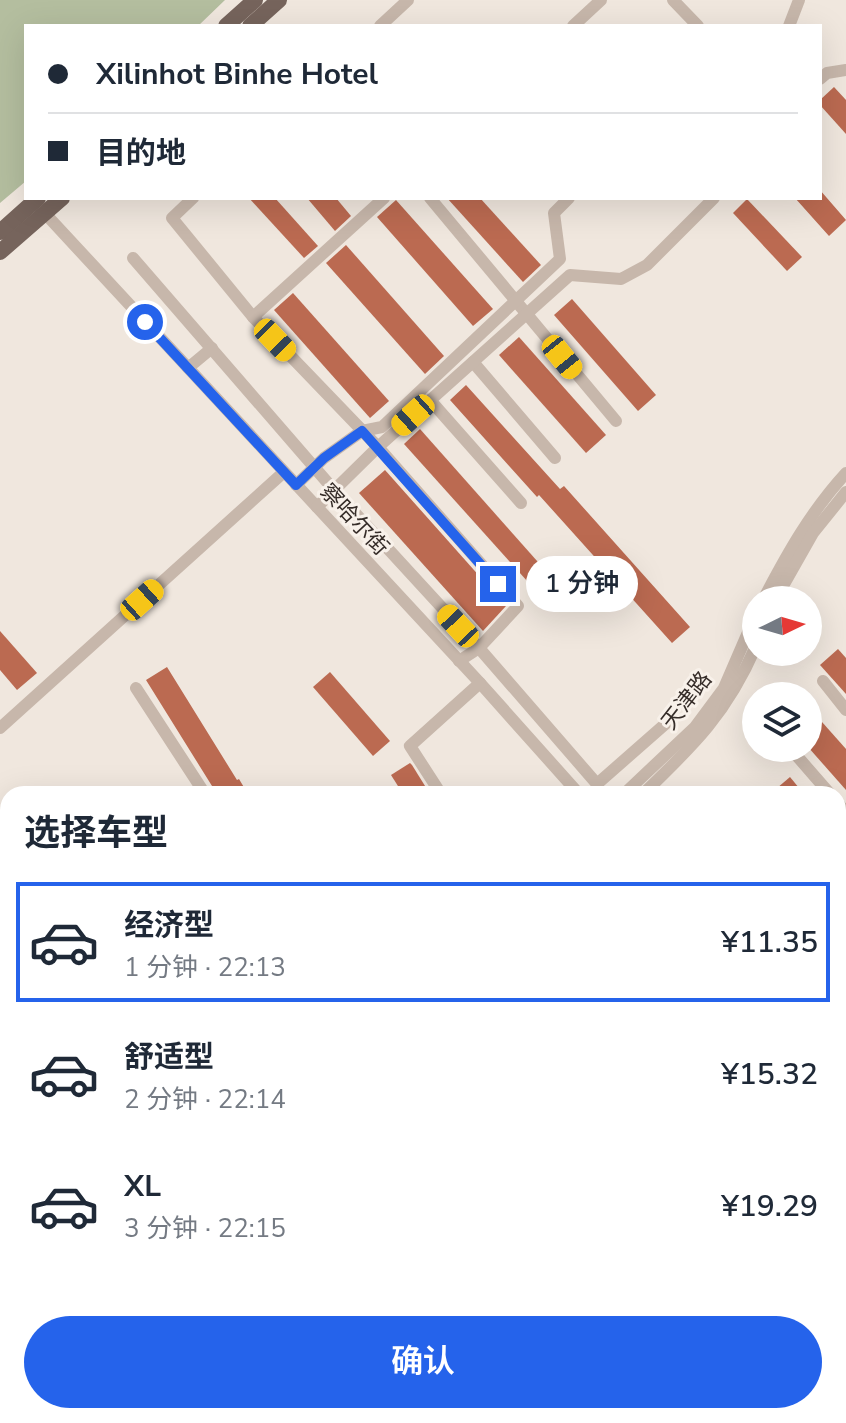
<!DOCTYPE html>
<html lang="zh">
<head>
<meta charset="utf-8">
<style>
  body { margin:0; font-family:"Nunito Sans","Noto Sans SC",sans-serif; background:#f6f6f7; color:#1f2937; height:100vh; display:flex; flex-direction:column; font-size:30px; white-space:nowrap }
  * { box-sizing:border-box; margin:0 }
  p { font-size:26px; color:#747a83 }
  .icon { flex:none; width:44px; height:44px; fill:none; stroke:currentColor; stroke-width:2; stroke-linecap:round; stroke-linejoin:round }
  .map { position:relative; flex:1; overflow:hidden }
  .sheet { position:absolute; left:0px; top:786px; width:846px; height:638px; display:flex; flex-direction:column; background:#fff; border-radius:24px 24px 0 0; box-shadow:0 8px 32px #0002 }
  .sheet>* { flex:none }
  .banner { position:absolute; left:24px; top:24px; width:798px; height:176px; border-radius:0px; box-shadow:0 8px 32px #0002; display:grid; align-content:center; height:176px; padding:0 24px; background:#fff }
  .needle { width:52px; rotate:85deg }
  .tools { position:absolute; left:742px; top:586px; display:grid; gap:16px }
  .tools a { display:grid; place-items:center; width:80px; height:80px; border-radius:50%; background:#fff; box-shadow:0 8px 32px #0002; font-size:40px }
  .end { position:absolute; width:36px; height:36px; margin:-18px; border:10px solid #2563eb; background:#fff; box-shadow:0 0 0 4px #fff }
  .from { border-radius:50% }
  .bubble { position:absolute; height:56px; border-radius:28px; background:#fff; box-shadow:0 8px 32px #0002; font-size:26px; font-weight:600; line-height:56px; text-align:center }
  .car { position:absolute; width:24px; height:48px; margin:-24px -12px; border-radius:10px; box-shadow:0 0 6px 2px #0007; background:linear-gradient(#f5c518 24%,#345 0 40%,#f5c518 0 76%,#345 0 86%,#f5c518 0) }
  .banner b { display:flex; align-items:center; gap:28px; height:76px; font-size:30px }
  .banner b+b { border-top:2px solid #e0e1e3 }
  .banner i { width:20px; height:20px; background:#1f2937 }
  ul { padding:0; list-style:none }
  li { display:flex; align-items:center; gap:24px; height:120px; margin:0 16px 12px; padding:0 8px; border:4px solid transparent; border-radius:0px }
  li div { flex:1 }
  li b { display:block; font-size:30px }
  li em { font-style:normal; font-weight:600 }
  li.current { border-color:#2563eb }
  li>.icon { width:72px; height:72px; stroke-width:1.5 }
  h2 { padding:0 24px; font-size:36px; line-height:96px }
  .button { display:flex; gap:16px; margin-top:auto; padding:16px 24px }
  .button a { flex:1; height:92px; border-radius:48px; background:#2563eb; color:#fff; font-size:32px; font-weight:600; line-height:92px; text-align:center }
  .map>svg:first-child { display:block }
</style>
</head>
<body>
<div class="map">
<svg width="846" height="1423" viewBox="0 0 846 1423">
  <rect width="100%" height="100%" fill="#f0e7de"/>
  <polygon fill="#b4be9f" points="0,0 225,0 198,26 26,26 26,181 0,203"/>
  <g fill="#bb6a51">
    <polygon points="834,87 846,100 846,134 820,105 820,100"/>
    <polygon points="820,190 846,220 829,236 795,198 820,198"/>
    <polygon points="249,198 275,198 318,246 304,258"/>
    <polygon points="307,198 336,198 351,216 335,231"/>
    <polygon points="447,198 480,198 541,265 523,282"/>
    <polygon points="747,199 802,257 787,271 733,213"/>
    <polygon points="396,200 493,309 473,326 377,217"/>
    <polygon points="346,245 444,356 425,374 326,263"/>
    <polygon points="293,293 389,401 370,418 274,310"/>
    <polygon points="572,299 656,395 638,411 554,315"/>
    <polygon points="519,337 606,435 586,453 499,355"/>
    <polygon points="466,385 560,489 564,486 690,627 672,643 539,495 537,497 450,400"/>
    <polygon points="420,429 569,597 554,611 404,444"/>
    <polygon points="385,470 506,606 483,631 359,493"/>
    <polygon points="0,631 37,673 17,690 0,670"/>
    <polygon points="838,649 846,658 846,694 820,665"/>
    <polygon points="167,667 237,780 239,779 248,794 217,794 146,680"/>
    <polygon points="330,672 390,741 373,756 313,687"/>
    <polygon points="814,713 846,749 846,790 808,747 808,718"/>
    <polygon points="410,763 412,765 430,794 403,794 391,775"/>
    <polygon points="790,777 804,794 770,794"/>
  </g>
  <g fill="none" stroke-linecap="round" stroke-linejoin="round">
    <g stroke="#c7b7ab" stroke-width="12">
      <polyline points="673,0 698,26"/>
      <polyline points="380,26 408,0"/>
      <polyline points="573,26 601,0"/>
      <polyline points="789,26 799,0"/>
      <polyline points="820,79 827,73 846,70"/>
      <polyline points="193,198 172,218 253,317 378,447 518,606 479,648 459,661"/>
      <polyline points="430,198 616,421"/>
      <polyline points="40,208 480,683 579,794"/>
      <polyline points="133,258 334,490 479,648 597,784 671,719"/>
      <polyline points="253,317 384,198"/>
      <polyline points="473,362 555,458"/>
      <polyline points="188,368 212,348"/>
      <polyline points="430,400 521,503"/>
      <polyline points="296,485 324,458 362,431 382,427 560,259 554,213 569,198"/>
      <polyline points="317,507 378,447 570,275 621,279 647,265 714,198"/>
      <path d="M763 600C787 554 811 511 846 473"/>
      <polyline points="775,600 813,533 846,492"/>
      <polyline points="823,681 846,710"/>
      <polyline points="136,688 205,794"/>
      <polyline points="0,728 284,472"/>
      <polyline points="790,748 830,794"/>
      <polyline points="441,794 410,746 480,683"/>
      <polyline points="624,794 695,727 724,688 756,614"/>
      <path d="M643 794C694 745 727 713 756 646"/>
      <polyline points="838,803 846,813"/>
      <polyline points="838,845 846,854"/>
      <polyline points="838,946 846,956"/>
      <polyline points="838,993 846,986"/>
      <polyline points="838,1077 846,1085"/>
      <polyline points="838,1228 846,1237"/>
      <polyline points="0,1237 8,1231"/>
      <polyline points="0,1259 8,1253"/>
      <polyline points="0,1297 8,1307"/>
      <polyline points="0,1349 8,1358"/>
      <polyline points="838,1368 846,1360"/>
      <polyline points="0,1415 7,1423"/>
      <polyline points="60,1416 67,1423"/>
      <polyline points="181,1416 186,1423"/>
      <polyline points="91,1423 100,1416"/>
      <polyline points="502,1423 510,1416"/>
      <polyline points="518,1423 526,1416"/>
      <polyline points="780,1423 787,1416"/>
      <polyline points="841,1423 846,1419"/>
    </g>
    <g stroke="#76645c" stroke-width="16">
      <polyline points="226,26 255,0"/>
      <polyline points="250,26 279,0"/>
      <polyline points="0,232 38,198"/>
      <polyline points="0,252 62,198"/>
    </g>
  </g>
  <g fill="none" stroke-linecap="round" stroke-linejoin="round">
    <polyline stroke="#2563eb" stroke-width="10" points="145,322 296,485 324,458 362,431 498,584"/>
  </g>
  <g text-anchor="middle" stroke-width="6" stroke-linejoin="round" paint-order="stroke">
    <g font-size="22" fill="#362d29" stroke="#f8f1ea">
      <text transform="translate(355 519) rotate(47)" y="8">察哈尔街</text>
      <text transform="translate(686 700) rotate(-52)" y="8">天津路</text>
    </g>
  </g>
</svg>
<div class="tools">
<a><svg class="needle" viewBox="-14 -14 28 28"><path d="M0-13l5 13h-10z" fill="#e53935"/><path d="M0 13l5-13h-10z" fill="#747a83"/></svg></a>
<a><svg class="icon" aria-label="layers" viewBox="0 0 24 24"><path d="M12 4l9 5-9 5-9-5zM3 14l9 5 9-5"/></svg></a>
</div>
<i class="end from" style="left:145px;top:322px"></i>
<i class="end" style="left:498px;top:584px"></i>
<div class="bubble" style="left:526px;top:556px;width:112px">1 分钟</div>
<i class="car" style="left:275px;top:340px;rotate:136deg"></i>
<i class="car" style="left:562px;top:357px;rotate:141deg"></i>
<i class="car" style="left:413px;top:415px;rotate:228deg"></i>
<i class="car" style="left:142px;top:600px;rotate:48deg"></i>
<i class="car" style="left:458px;top:626px;rotate:317deg"></i>
<div class="banner">
<b><i class="from"></i>Xilinhot Binhe Hotel</b>
<b><i></i>目的地</b>
</div>
<section class="sheet">
<h2>选择车型</h2>
<ul>
<li class="current"><svg class="icon" aria-label="car" viewBox="0 0 24 24"><path d="M5 17H2v-5l4-1 3-4h7l3 4 3 1v5h-3M9 17h6M6 11h13"/><circle cx="7" cy="17" r="2"/><circle cx="17" cy="17" r="2"/></svg><div><b>经济型</b><p>1 分钟 · 22:13</p></div><em>¥11.35</em></li>
<li><svg class="icon" aria-label="car" viewBox="0 0 24 24"><path d="M5 17H2v-5l4-1 3-4h7l3 4 3 1v5h-3M9 17h6M6 11h13"/><circle cx="7" cy="17" r="2"/><circle cx="17" cy="17" r="2"/></svg><div><b>舒适型</b><p>2 分钟 · 22:14</p></div><em>¥15.32</em></li>
<li><svg class="icon" aria-label="car" viewBox="0 0 24 24"><path d="M5 17H2v-5l4-1 3-4h7l3 4 3 1v5h-3M9 17h6M6 11h13"/><circle cx="7" cy="17" r="2"/><circle cx="17" cy="17" r="2"/></svg><div><b>XL</b><p>3 分钟 · 22:15</p></div><em>¥19.29</em></li>
</ul>
<div class="button"><a>确认</a></div>
</section>
</div>
</body>
</html>
